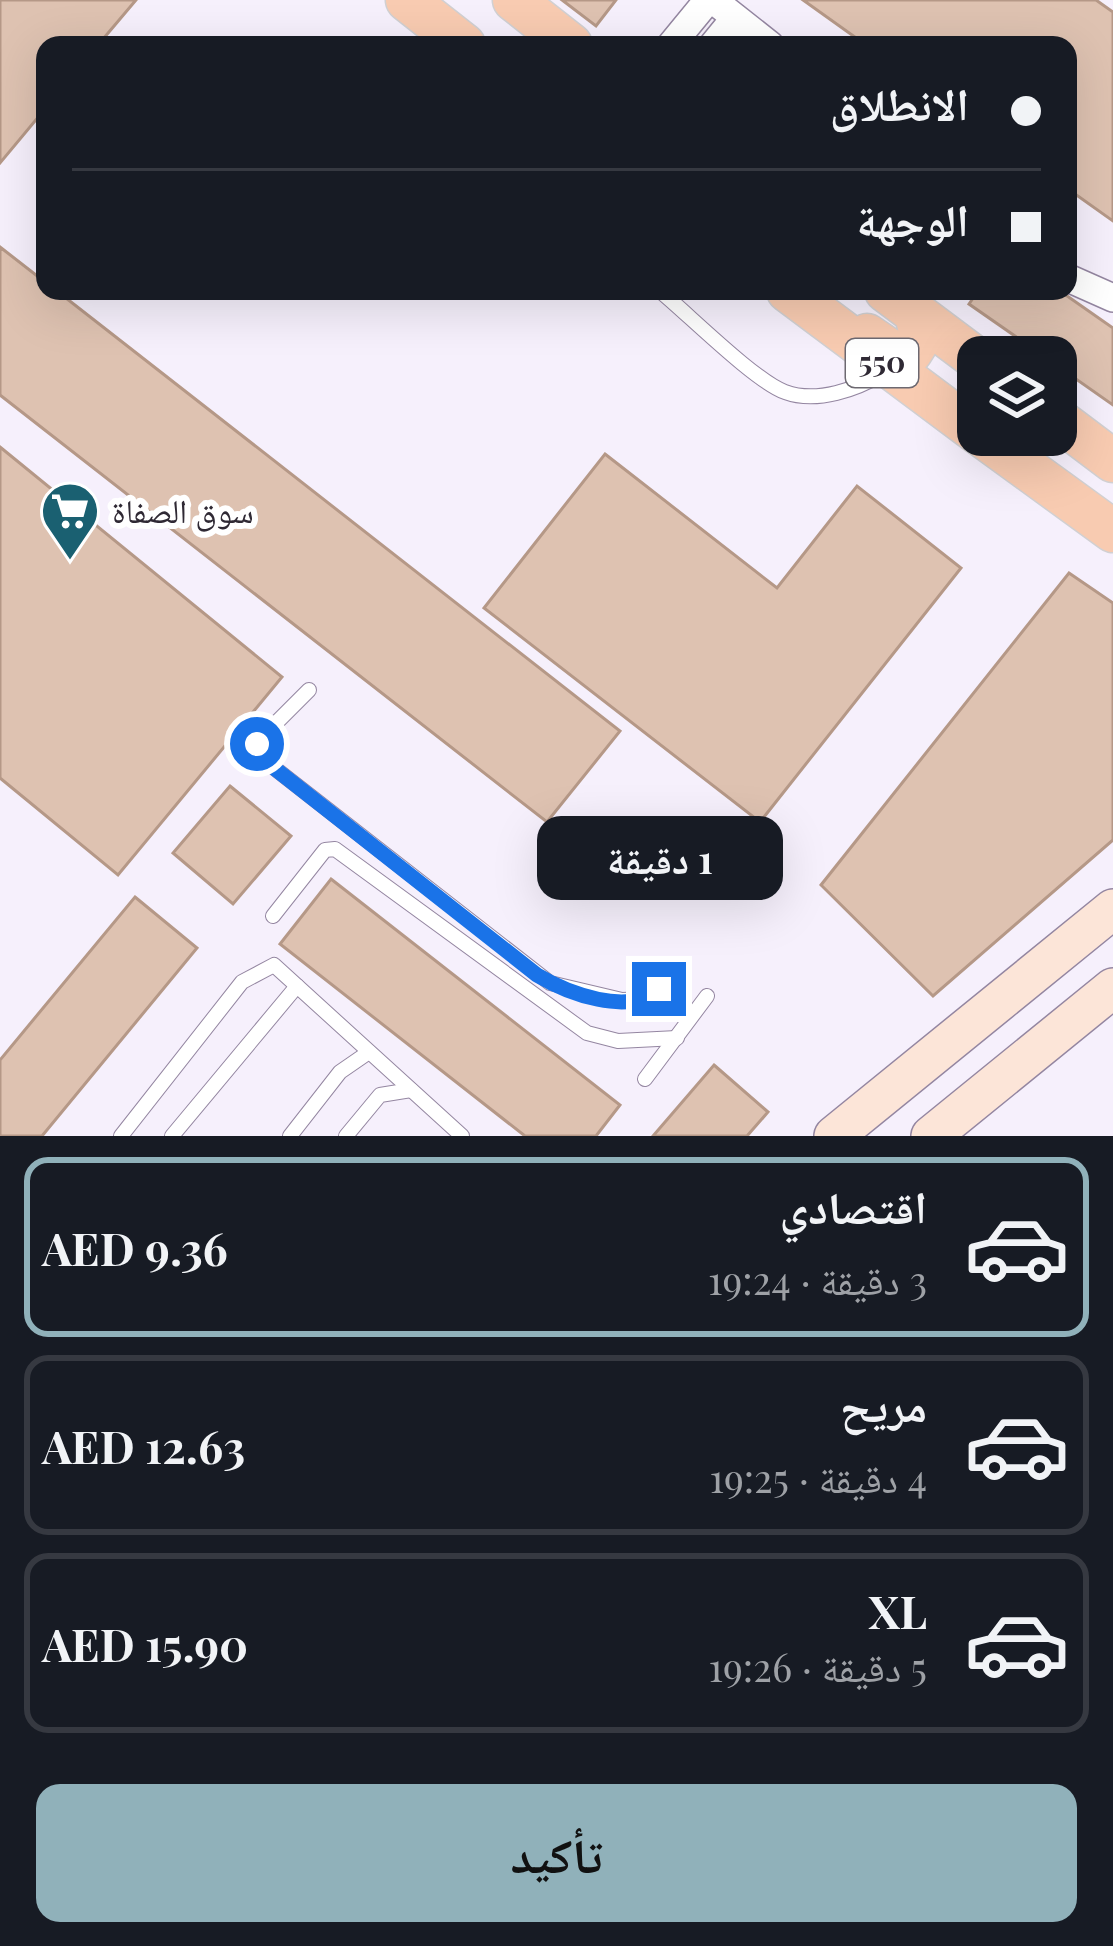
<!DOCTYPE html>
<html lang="ar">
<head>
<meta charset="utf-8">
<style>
  body { margin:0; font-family:"Playfair Display","Noto Naskh Arabic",serif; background:#242831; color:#f1f3f6; direction:rtl; height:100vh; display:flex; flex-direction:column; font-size:45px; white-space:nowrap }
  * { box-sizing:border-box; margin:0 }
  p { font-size:39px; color:#9ea1a6 }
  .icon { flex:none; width:66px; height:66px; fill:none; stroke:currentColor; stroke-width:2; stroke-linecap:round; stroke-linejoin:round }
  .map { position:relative; height:1136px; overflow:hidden; direction:ltr }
  .drawer { display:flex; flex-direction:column; background:#171b24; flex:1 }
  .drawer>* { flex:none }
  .hud { position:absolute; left:36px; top:36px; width:1041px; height:264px; border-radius:24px; box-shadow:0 12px 48px #0002; direction:rtl; display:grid; align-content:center; height:264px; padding:0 36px; background:#171b24 }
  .controls { position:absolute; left:957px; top:336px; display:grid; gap:24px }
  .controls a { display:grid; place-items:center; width:120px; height:120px; border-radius:24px; background:#171b24; box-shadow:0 12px 48px #0002; font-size:60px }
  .end { position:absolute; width:54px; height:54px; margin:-27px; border:15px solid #1a73e8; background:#fff; box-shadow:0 0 0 6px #fff }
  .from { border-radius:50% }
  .bubble { position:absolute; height:84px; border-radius:24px; background:#171b24; box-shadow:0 12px 48px #0002; font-size:39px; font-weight:700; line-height:84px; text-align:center; direction:rtl }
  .hud b { display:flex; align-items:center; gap:42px; height:114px; font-size:45px }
  .hud b+b { border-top:3px solid #363941 }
  .hud i { width:30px; height:30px; background:#f1f3f6 }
  ul { padding:21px 0 0; list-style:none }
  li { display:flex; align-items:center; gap:36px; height:180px; margin:0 24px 18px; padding:0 12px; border:6px solid #363941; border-radius:24px }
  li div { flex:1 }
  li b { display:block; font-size:45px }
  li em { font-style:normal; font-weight:700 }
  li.current { border-color:#90b1ba }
  li>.icon { width:108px; height:108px; stroke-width:1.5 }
  .action { display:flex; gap:24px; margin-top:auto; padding:24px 36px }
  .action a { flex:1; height:138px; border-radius:24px; background:#90b1ba; color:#111; font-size:48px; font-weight:700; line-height:138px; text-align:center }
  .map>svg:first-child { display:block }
</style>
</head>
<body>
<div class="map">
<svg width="1113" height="1136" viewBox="0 0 1113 1136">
  <rect width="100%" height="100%" fill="#f6f0fc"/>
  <g fill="#dec2b1" stroke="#b59887" stroke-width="3">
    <polygon points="0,0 136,0 98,45 45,45 45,109 0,163"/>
    <polygon points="562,0 616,0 596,26"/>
    <polygon points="803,0 1096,0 1113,12 1113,221 1068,189 1068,45 866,45"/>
    <polygon points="0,247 45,282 45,291 57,291 620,731 547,822 0,395"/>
    <polygon points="978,291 1060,291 1113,328 1113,405 1056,365 1056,357 1045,357 969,304"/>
    <polygon points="0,447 282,677 118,875 0,778"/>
    <polygon points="605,454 777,588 857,486 961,568 760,822 484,608"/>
    <polygon points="1069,573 1113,603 1113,840 933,996 821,885"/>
    <polygon points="230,786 291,836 233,904 173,853"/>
    <polygon points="331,879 620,1105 596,1136 525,1136 280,944"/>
    <polygon points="135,897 197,948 42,1136 0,1136 0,1060"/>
    <polygon points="714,1065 768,1112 747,1136 653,1136"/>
  </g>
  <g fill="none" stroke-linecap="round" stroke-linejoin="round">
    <g stroke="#9486a1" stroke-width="16">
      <g id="service">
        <path d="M660 291C688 314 756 382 785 392 817 404 857 389 884 373"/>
        <polyline points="309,690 260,739 257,750 264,760 550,983 622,1000 647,999 659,989"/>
        <polyline points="273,916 325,850 335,849 587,1033 618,1041 677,1038"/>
        <polyline points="645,1079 707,996"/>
        <polyline points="121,1136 242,982 274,965 462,1136"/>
        <polyline points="172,1136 297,986"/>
        <polyline points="290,1136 340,1072 369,1052"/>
        <polyline points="346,1136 380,1095 411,1090"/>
      </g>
    </g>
    <g stroke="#9486a1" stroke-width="30">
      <g id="minor">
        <polyline points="713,0 770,45"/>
        <polyline points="671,45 708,0"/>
        <polyline points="713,45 735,18"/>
        <polyline points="1068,278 1113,298"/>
      </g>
    </g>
    <g stroke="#9486a1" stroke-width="42">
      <g id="secondary">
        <polyline points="834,1136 1113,909"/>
        <polyline points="931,1136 1113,988"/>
      </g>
    </g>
    <g stroke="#d1d0d2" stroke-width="45">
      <g id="primary">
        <polyline points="407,0 464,45"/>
        <polyline points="514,0 571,45"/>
        <polyline points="788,291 978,433"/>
        <polyline points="886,291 978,360"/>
        <polyline points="867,335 895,354 911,352 921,336 916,314"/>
        <polyline points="1056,418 1113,461"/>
        <polyline points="981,435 1113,531"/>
      </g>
    </g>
    <use href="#service" stroke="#fff" stroke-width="14"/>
    <use href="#minor" stroke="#fff" stroke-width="27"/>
    <use href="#secondary" stroke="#fce5d8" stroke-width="39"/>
    <use href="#primary" stroke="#f8cbb1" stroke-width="42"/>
  </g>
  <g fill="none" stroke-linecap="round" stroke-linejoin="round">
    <path stroke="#1a73e8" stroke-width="15" d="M257 744 264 760 537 975C567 993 629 1017 659 989"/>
  </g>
  <defs>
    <g id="supermarket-pin" transform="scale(3)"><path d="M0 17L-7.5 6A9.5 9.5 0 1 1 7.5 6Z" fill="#1a6071" stroke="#fff"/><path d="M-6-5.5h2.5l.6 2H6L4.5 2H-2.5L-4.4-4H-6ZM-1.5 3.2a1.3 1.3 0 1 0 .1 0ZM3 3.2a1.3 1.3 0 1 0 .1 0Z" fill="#fff"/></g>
  </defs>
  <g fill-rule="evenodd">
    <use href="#supermarket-pin" x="70" y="511"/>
  </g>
  <g text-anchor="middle" stroke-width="12" stroke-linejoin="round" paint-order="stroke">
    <rect fill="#fff" stroke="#6d6971" stroke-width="3" x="846" y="339" width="72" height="48" rx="9"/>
    <g font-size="30" font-weight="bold" fill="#2f2934">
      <text x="882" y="373">550</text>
    </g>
    <g font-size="33" fill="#2f2934" stroke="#fff" text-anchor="start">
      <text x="112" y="523">سوق الصفاة</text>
    </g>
  </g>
</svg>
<div class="controls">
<a><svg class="icon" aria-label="layers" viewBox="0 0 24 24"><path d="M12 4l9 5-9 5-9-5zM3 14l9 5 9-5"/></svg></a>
</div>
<i class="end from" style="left:257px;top:744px"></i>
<i class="end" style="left:659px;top:989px"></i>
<div class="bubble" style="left:537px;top:816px;width:246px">1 دقيقة</div>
<div class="hud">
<b><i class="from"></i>الانطلاق</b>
<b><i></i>الوجهة</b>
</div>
</div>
<section class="drawer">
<ul>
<li class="current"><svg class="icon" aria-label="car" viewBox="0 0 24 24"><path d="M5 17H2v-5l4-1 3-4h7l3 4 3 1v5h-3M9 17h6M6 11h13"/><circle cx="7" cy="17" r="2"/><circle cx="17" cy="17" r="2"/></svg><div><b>اقتصادي</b><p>3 دقيقة · 19:24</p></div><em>AED 9.36</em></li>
<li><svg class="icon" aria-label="car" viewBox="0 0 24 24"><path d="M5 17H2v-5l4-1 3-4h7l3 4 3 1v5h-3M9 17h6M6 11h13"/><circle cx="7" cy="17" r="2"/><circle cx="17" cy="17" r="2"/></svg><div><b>مريح</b><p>4 دقيقة · 19:25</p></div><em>AED 12.63</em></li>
<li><svg class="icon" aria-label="car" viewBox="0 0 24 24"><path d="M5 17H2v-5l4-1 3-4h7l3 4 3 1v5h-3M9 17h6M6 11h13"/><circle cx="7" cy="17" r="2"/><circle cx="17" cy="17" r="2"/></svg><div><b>XL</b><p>5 دقيقة · 19:26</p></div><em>AED 15.90</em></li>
</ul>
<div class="action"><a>تأكيد</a></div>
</section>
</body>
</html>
